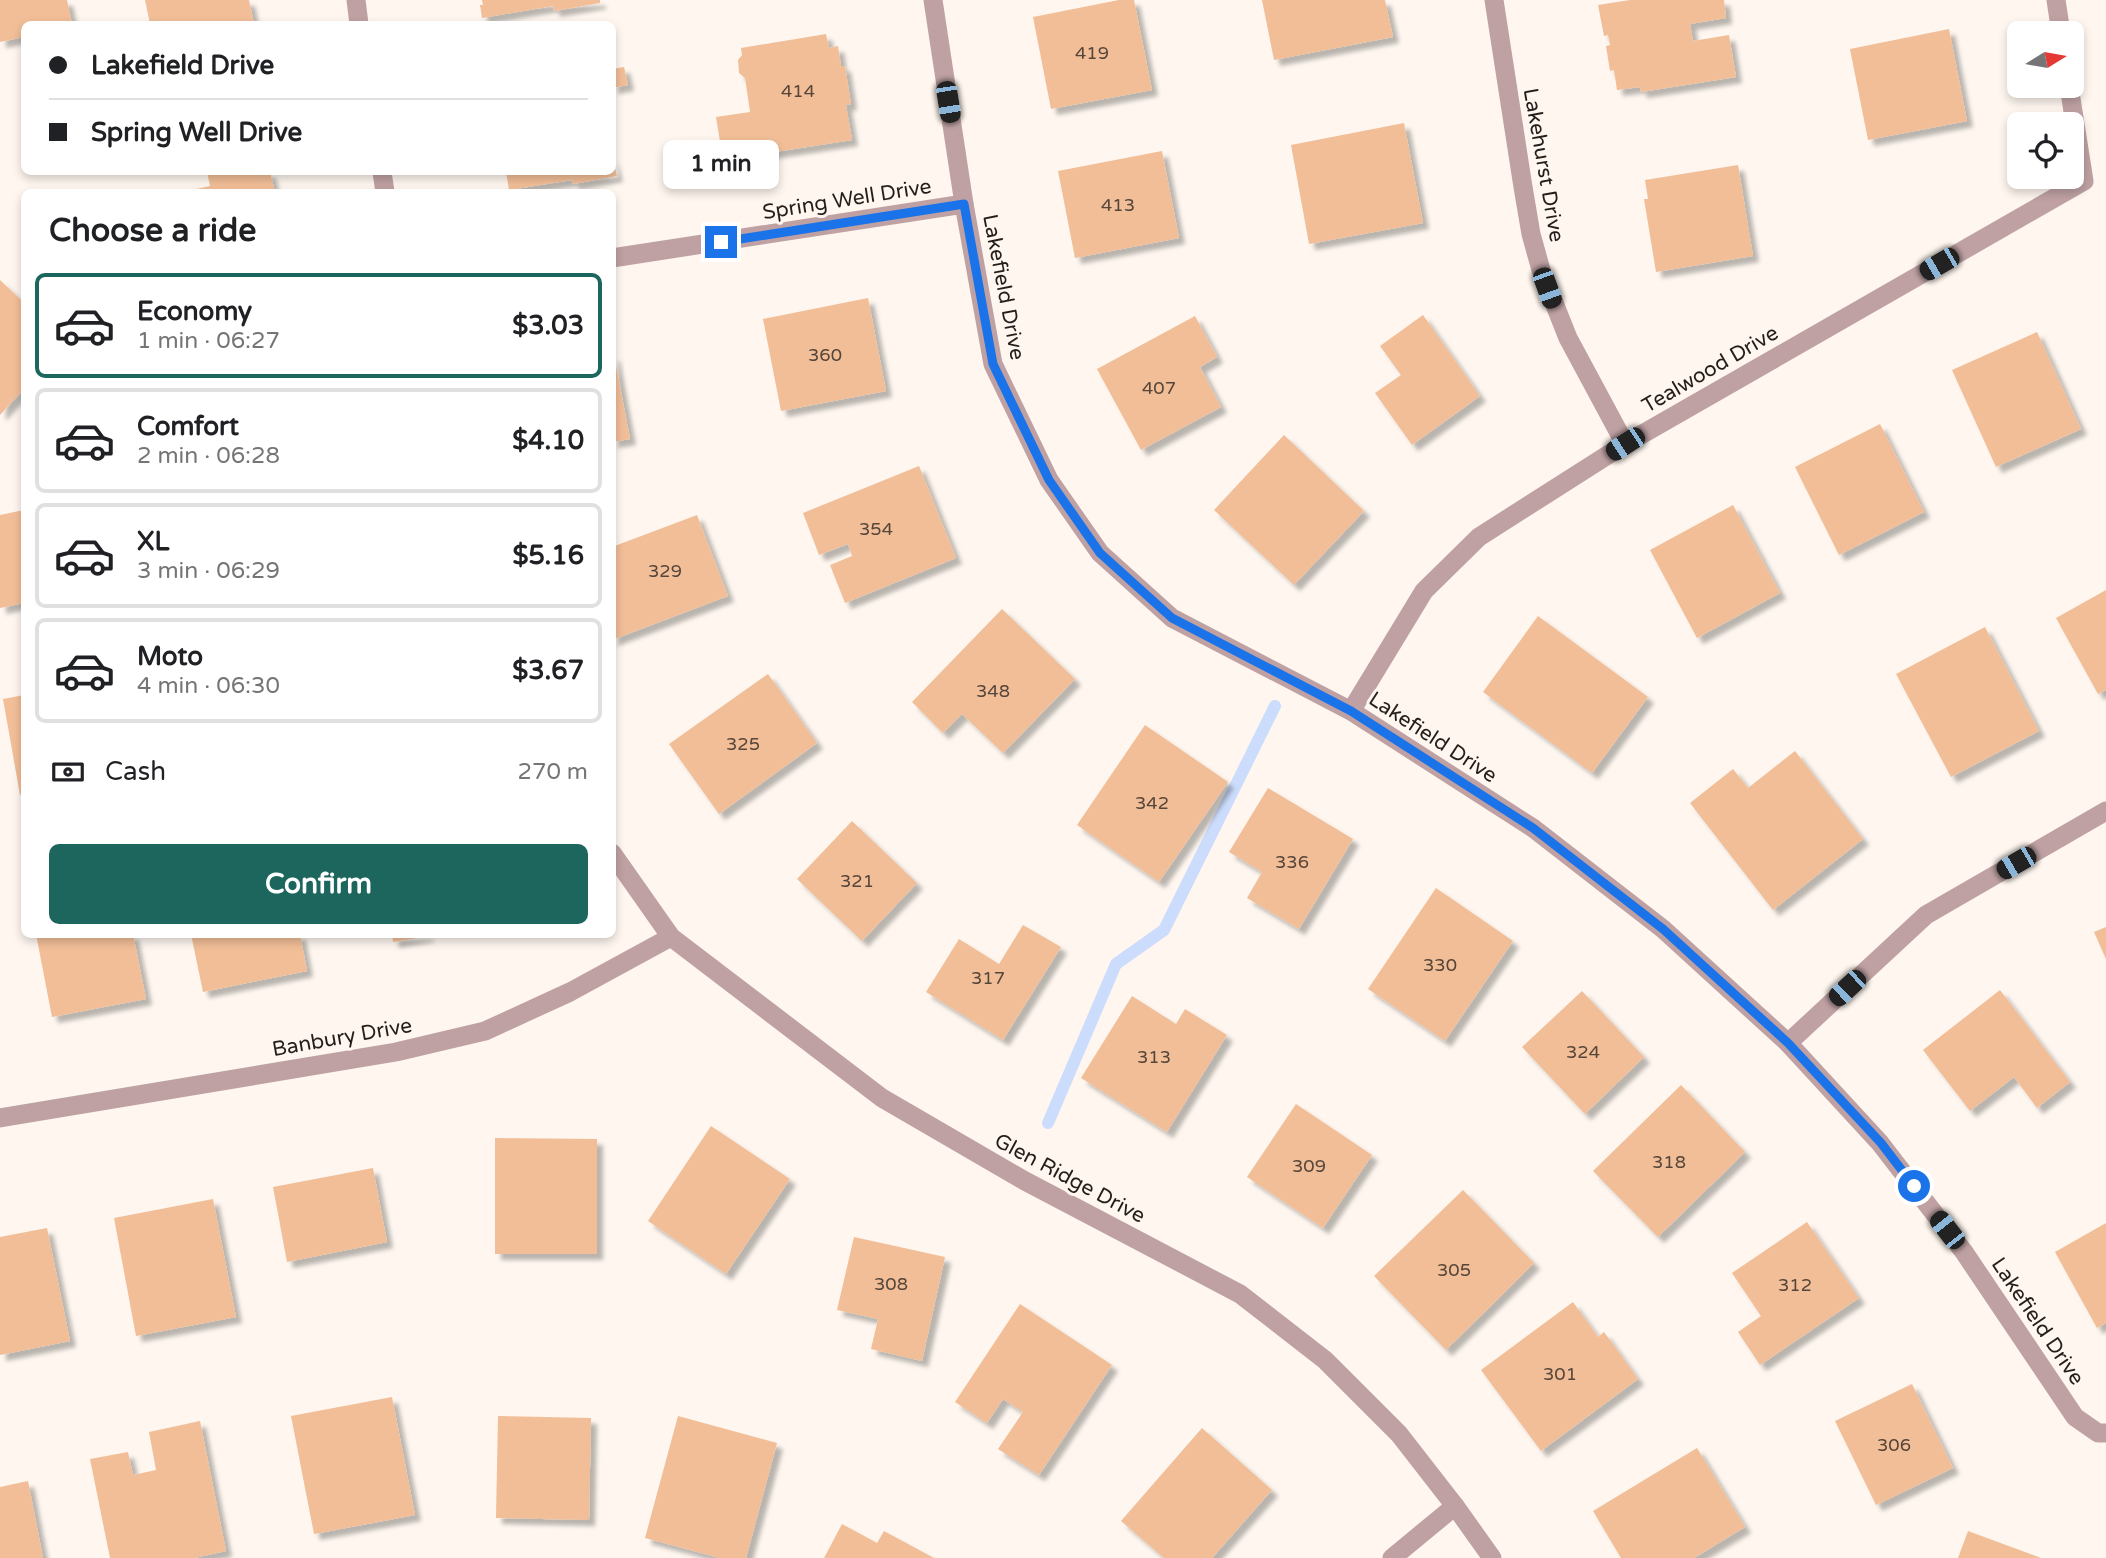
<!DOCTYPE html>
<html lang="en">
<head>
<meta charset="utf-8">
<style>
  body { margin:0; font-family:"Varela Round",sans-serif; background:#f6f6f6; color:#202124; height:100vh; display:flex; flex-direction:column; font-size:26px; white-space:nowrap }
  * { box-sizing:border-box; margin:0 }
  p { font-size:23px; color:#757577 }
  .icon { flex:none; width:38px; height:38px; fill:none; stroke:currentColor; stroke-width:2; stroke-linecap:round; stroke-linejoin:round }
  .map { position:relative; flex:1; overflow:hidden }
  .details { position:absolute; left:21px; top:189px; width:595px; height:749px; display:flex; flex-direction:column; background:#fff; border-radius:10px; box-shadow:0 4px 10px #0003 }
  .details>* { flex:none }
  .top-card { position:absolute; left:21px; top:21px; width:595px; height:154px; border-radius:10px; box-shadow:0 4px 10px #0003; display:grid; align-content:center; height:154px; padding:0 28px; background:#fff }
  .needle { width:46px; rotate:79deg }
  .tools { position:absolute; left:2007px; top:21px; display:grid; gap:14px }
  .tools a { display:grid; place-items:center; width:77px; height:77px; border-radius:10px; background:#fff; box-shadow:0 4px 10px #0003; font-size:35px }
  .end { position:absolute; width:32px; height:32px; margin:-16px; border:9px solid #1a73e8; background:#fff; box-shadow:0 0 0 4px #fff }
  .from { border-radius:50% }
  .bubble { position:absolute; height:49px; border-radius:10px; background:#fff; box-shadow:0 4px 10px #0003; font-size:23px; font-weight:700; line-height:49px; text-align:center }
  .car { position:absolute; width:21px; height:42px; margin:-21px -10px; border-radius:9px; box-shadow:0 0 5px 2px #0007; background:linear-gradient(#222 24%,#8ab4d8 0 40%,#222 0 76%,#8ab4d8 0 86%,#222 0) }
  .top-card b { display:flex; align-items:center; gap:24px; height:66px; font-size:26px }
  .top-card b+b { border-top:2px solid #e0e0e0 }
  .top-card i { width:18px; height:18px; background:#202124 }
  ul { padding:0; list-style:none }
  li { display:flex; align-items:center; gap:21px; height:105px; margin:0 14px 10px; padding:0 14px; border:4px solid #e0e0e0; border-radius:10px }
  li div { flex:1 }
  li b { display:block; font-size:26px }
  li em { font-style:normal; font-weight:700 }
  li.active { border-color:#1d665e }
  li>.icon { width:63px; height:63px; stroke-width:1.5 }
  h2 { padding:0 28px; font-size:32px; line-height:84px }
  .pay { display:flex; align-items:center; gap:18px; height:77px; padding:0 28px; font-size:26px }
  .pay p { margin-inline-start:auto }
  .action { display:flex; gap:14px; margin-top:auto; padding:14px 28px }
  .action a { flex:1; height:80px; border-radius:10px; background:#1d665e; color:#fff; font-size:28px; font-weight:700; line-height:80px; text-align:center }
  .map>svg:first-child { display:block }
</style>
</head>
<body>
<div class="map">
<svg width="2106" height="1558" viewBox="0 0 2106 1558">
  <defs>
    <filter id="shadow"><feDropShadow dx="6" dy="6" stdDeviation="2" flood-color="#0004"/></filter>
  </defs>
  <rect width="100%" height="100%" fill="#fef6ef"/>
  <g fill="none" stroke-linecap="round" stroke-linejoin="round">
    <polyline stroke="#ccdcfc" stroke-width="12" points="1048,1123 1116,964 1164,930 1275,706"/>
  </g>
  <g fill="#f1be97" filter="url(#shadow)">
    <polygon points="0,0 67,0 72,24 24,24 24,37 0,42"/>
    <polygon points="145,0 249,0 254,24 150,24"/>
    <polygon points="482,0 600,0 600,3 554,11 553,6 482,18 480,5 483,5"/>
    <polygon points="1119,0 1134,0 1152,90 1051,109 1033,17"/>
    <polygon points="1262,0 1385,0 1393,37 1274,60"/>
    <polygon points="1630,0 1724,0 1726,18 1690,24 1693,41 1729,35 1736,77 1641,92 1640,87 1617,90 1614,70 1610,71 1606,46 1610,45 1608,35 1604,36 1598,5"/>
    <polygon points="1949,29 1967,121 1868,140 1850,49"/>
    <polygon points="826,34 829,48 838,46 841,66 845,66 851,104 846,105 852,140 723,160 716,117 750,112 745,78 739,73 738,60 742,55 741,48"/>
    <polygon points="624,67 628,85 612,88 612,69"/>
    <polygon points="1404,123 1423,223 1309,244 1291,145"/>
    <polygon points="1162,151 1179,238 1075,258 1058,171"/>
    <polygon points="612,156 617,176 573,184 572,180 509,190 506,172 612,172"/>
    <polygon points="1738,165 1753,256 1656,272 1644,199 1648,199 1645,180"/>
    <polygon points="207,172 270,172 275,192 183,192 210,186"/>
    <polygon points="0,280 21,300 24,296 24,389 0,415"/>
    <polygon points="868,298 886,391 781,411 763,319"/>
    <polygon points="1423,315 1480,396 1412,445 1375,393 1401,375 1380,346"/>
    <polygon points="1195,316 1217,357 1200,367 1221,407 1141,450 1097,369"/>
    <polygon points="2037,332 2081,429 1996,467 1952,370"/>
    <polygon points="614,355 630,439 612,442 612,356"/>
    <polygon points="1880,424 1924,512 1839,555 1795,467"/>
    <polygon points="1284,435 1364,511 1294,585 1214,510"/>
    <polygon points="919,466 956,558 845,603 830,565 852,556 848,544 819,555 803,513"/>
    <polygon points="1733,505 1780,593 1697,638 1650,550"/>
    <polygon points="24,510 24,603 0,608 0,515"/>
    <polygon points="697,515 728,596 612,640 612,547"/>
    <polygon points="2106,590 2106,690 2098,694 2056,618"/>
    <polygon points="1002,609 1075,679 1003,753 962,714 943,733 912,702"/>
    <polygon points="1538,616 1648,697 1592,773 1483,692"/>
    <polygon points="1985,627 2039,731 1951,777 1896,674"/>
    <polygon points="768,674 817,743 719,814 669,744"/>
    <polygon points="24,695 24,794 20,795 3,699"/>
    <polygon points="1145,725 1228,782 1159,882 1077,825"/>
    <polygon points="1795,751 1863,839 1773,910 1690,803 1733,769 1748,788"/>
    <polygon points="1268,788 1353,839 1299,929 1247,898 1262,872 1229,852"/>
    <polygon points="852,821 917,883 862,941 797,879"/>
    <polygon points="1436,888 1513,941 1445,1041 1368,989"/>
    <polygon points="1023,925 1061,947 1003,1040 926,992 959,939 999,964"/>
    <polygon points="2106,927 2106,959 2094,932"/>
    <polygon points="36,934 133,934 146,999 52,1017"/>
    <polygon points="191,934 300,934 307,971 203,992"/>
    <polygon points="392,934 428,934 428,936 393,942"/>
    <polygon points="2000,990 2070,1082 2037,1108 2014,1077 1970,1111 1923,1050"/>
    <polygon points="1582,991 1644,1057 1585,1114 1522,1047"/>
    <polygon points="1132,996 1176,1024 1185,1009 1227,1035 1167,1132 1081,1078"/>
    <polygon points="1681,1085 1745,1152 1658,1237 1593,1171"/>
    <polygon points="1296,1104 1372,1155 1323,1228 1247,1177"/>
    <polygon points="711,1126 790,1179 726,1274 648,1221"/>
    <polygon points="495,1138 597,1139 597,1254 495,1254"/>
    <polygon points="373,1168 387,1242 287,1262 273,1187"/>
    <polygon points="1463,1190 1534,1263 1446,1350 1374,1276"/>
    <polygon points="213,1199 236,1317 136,1336 114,1218"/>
    <polygon points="1807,1222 1859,1298 1760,1365 1738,1332 1761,1316 1732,1273"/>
    <polygon points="2106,1223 2106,1323 2097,1328 2055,1252"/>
    <polygon points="47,1228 70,1341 0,1355 0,1237"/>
    <polygon points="854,1237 945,1257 922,1361 871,1349 878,1319 837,1310"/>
    <polygon points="1573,1302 1598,1337 1604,1332 1638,1379 1541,1451 1481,1370"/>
    <polygon points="1020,1304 1112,1365 1039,1475 998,1449 1023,1412 1003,1399 987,1423 955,1402"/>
    <polygon points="1912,1384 1953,1468 1876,1505 1835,1421"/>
    <polygon points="392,1397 415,1515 314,1534 291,1416"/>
    <polygon points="498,1416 591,1418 589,1520 496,1518"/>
    <polygon points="678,1416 777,1443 746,1558 720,1558 645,1538"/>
    <polygon points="200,1421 226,1551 194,1558 110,1558 90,1459 128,1452 133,1475 156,1470 149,1432"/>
    <polygon points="1202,1428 1272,1490 1212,1558 1164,1558 1121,1521"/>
    <polygon points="1697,1448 1745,1527 1694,1558 1621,1558 1593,1511"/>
    <polygon points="28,1481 43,1558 0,1558 0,1487"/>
    <polygon points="842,1524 877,1543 884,1531 934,1558 824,1558"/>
    <polygon points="1968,1531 2041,1558 1958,1558"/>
  </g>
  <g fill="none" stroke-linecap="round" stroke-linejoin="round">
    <g stroke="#bfa1a3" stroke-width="19">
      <polyline points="933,0 964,204 993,364 1049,480 1100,553 1172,618 1351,711 1533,828 1663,929 1788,1043 1880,1143 1964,1252 2075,1417 2098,1433 2106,1433"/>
      <polyline points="1494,0 1523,187 1531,234 1541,270 1568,338 1625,444"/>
      <polyline points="2056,0 2061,33"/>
      <polyline points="612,258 964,204"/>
      <polyline points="1351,711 1424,591 1479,537 1625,444 2084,181 2069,86"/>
      <polyline points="1788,1043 1926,915 2106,811"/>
      <polyline points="0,1118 396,1052 485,1031 570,992 671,937"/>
      <polyline points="1392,1558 1455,1506"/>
    </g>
    <g stroke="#bfa1a3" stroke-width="19">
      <polyline points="356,0 359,24"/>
      <polyline points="382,172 385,192"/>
      <polyline points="612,853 671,937 882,1098 1025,1181 1240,1294 1325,1360 1399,1434 1455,1506 1492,1558"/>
    </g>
  </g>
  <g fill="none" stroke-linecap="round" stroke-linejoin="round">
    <polyline stroke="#1a73e8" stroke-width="9" points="721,242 964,204 993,364 1049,480 1100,553 1172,618 1351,711 1533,828 1663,929 1788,1043 1881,1143 1914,1186"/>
  </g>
  <g text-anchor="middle" stroke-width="6" stroke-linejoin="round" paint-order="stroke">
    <g font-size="18" fill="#56463a">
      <text x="1092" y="59">419</text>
      <text x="798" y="97">414</text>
      <text x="1118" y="211">413</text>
      <text x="825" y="361">360</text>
      <text x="1159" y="394">407</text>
      <text x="876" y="535">354</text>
      <text x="665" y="577">329</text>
      <text x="993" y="697">348</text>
      <text x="743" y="750">325</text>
      <text x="1152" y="809">342</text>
      <text x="1292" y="868">336</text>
      <text x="857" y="887">321</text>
      <text x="1440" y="971">330</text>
      <text x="988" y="984">317</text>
      <text x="1583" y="1058">324</text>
      <text x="1154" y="1063">313</text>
      <text x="1669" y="1168">318</text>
      <text x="1309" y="1172">309</text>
      <text x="1454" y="1276">305</text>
      <text x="891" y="1290">308</text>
      <text x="1795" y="1291">312</text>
      <text x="1560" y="1380">301</text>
      <text x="1894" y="1451">306</text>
    </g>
    <g font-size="21" fill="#231e1b" stroke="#fef6ef">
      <text transform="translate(1544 165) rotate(80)" y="7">Lakehurst Drive</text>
      <text transform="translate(847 199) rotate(-9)" y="7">Spring Well Drive</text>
      <text transform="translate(1004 287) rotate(79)" y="7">Lakefield Drive</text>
      <text transform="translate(1710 369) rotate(-30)" y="7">Tealwood Drive</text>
      <text transform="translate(1433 737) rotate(33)" y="7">Lakefield Drive</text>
      <text transform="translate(342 1037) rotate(-10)" y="7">Banbury Drive</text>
      <text transform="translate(1070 1178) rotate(28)" y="7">Glen Ridge Drive</text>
      <text transform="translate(2038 1321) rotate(56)" y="7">Lakefield Drive</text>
    </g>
  </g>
</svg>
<div class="tools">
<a><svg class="needle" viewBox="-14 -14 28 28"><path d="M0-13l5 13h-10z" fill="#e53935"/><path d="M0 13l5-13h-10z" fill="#757577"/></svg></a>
<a><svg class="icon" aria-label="locate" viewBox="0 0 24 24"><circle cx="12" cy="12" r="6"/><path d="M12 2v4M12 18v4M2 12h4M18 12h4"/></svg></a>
</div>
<i class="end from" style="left:1914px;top:1186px"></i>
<i class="end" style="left:721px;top:242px"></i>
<div class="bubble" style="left:663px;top:140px;width:116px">1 min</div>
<i class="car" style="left:948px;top:102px;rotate:171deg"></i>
<i class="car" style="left:1939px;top:264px;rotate:240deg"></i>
<i class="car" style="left:1547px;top:288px;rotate:160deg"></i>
<i class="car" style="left:1625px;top:444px;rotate:237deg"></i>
<i class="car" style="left:2016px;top:863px;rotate:240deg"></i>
<i class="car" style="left:1847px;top:988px;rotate:227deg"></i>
<i class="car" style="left:1947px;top:1230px;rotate:322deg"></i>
<div class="top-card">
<b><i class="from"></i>Lakefield Drive</b>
<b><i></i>Spring Well Drive</b>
</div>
<section class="details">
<h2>Choose a ride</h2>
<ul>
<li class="active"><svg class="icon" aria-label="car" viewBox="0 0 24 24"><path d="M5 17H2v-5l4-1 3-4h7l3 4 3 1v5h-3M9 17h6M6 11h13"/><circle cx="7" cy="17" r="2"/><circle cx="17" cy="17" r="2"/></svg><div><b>Economy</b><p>1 min · 06:27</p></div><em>$3.03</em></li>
<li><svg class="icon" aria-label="car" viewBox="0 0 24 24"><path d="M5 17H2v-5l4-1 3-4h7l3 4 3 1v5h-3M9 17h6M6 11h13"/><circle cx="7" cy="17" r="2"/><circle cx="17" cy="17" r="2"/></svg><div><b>Comfort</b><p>2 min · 06:28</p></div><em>$4.10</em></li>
<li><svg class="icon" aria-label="car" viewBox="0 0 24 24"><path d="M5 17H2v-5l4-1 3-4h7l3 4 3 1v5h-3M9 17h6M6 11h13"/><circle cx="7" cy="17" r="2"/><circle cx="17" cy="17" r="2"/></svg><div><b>XL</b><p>3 min · 06:29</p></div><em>$5.16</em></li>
<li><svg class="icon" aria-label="car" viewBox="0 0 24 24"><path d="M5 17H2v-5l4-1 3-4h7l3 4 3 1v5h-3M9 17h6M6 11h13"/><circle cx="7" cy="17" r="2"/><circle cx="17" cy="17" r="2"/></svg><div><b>Moto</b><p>4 min · 06:30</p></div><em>$3.67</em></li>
</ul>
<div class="pay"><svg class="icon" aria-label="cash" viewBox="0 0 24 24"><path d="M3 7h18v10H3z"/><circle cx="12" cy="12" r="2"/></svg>Cash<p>270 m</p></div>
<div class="action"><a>Confirm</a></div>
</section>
</div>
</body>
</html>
